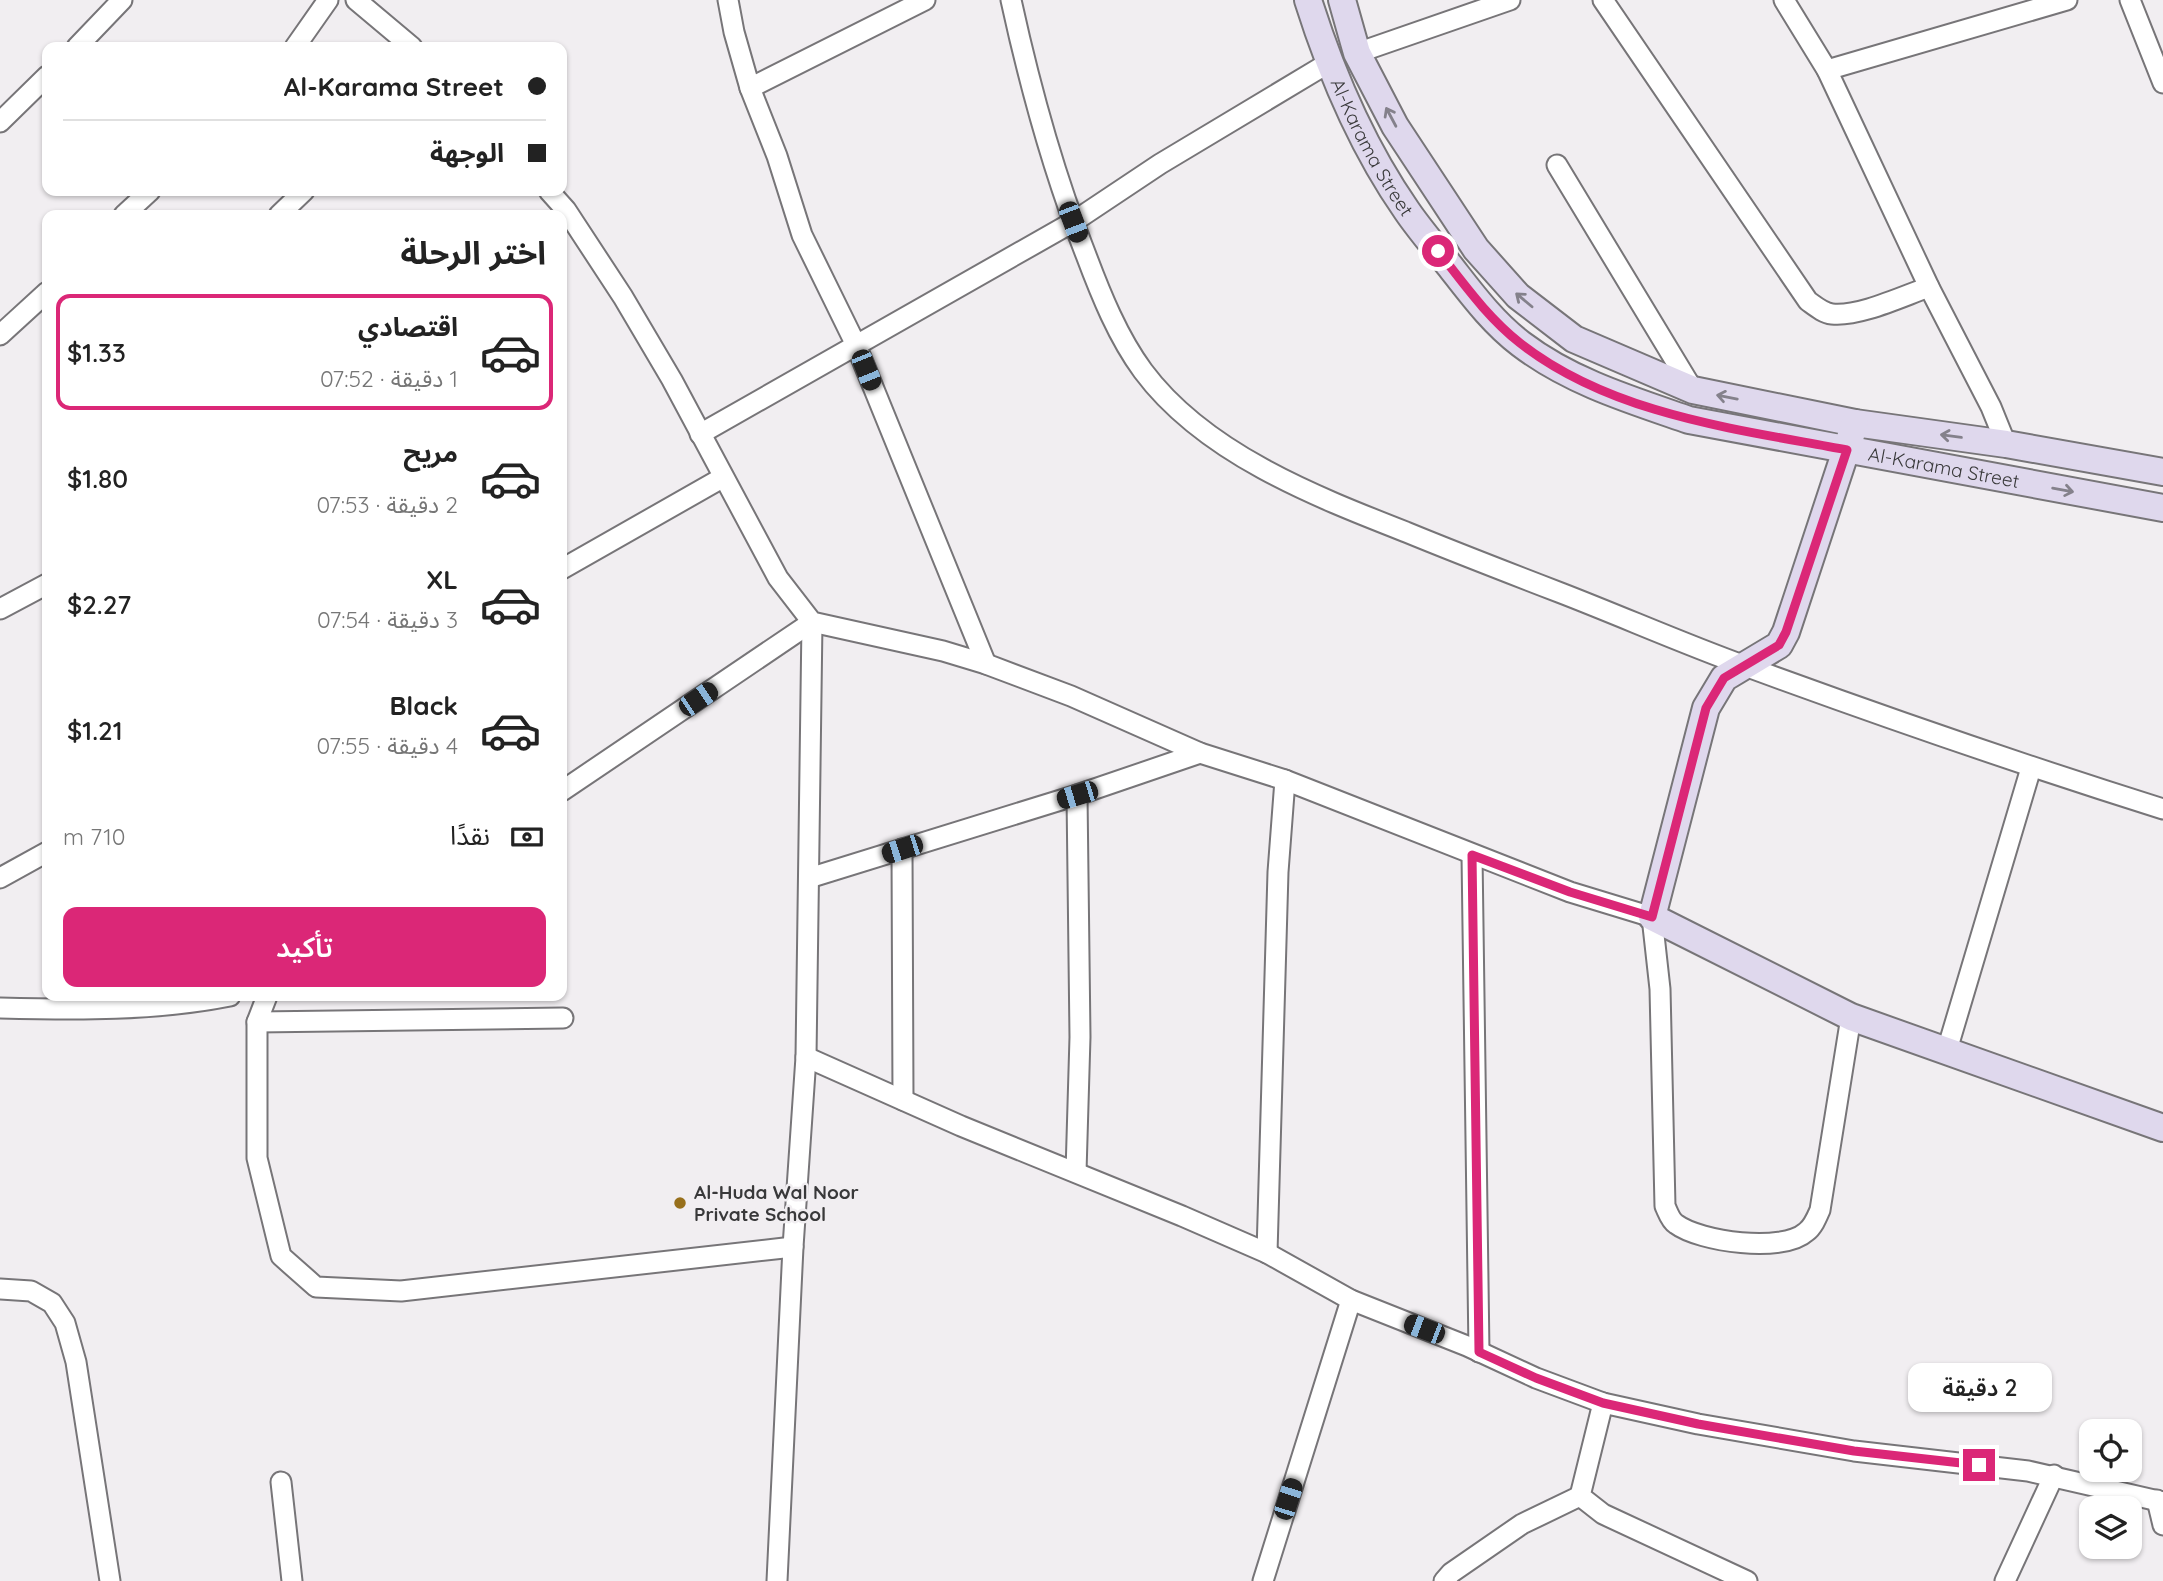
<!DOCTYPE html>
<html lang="ar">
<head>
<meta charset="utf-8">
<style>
  body { margin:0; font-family:Quicksand,"Noto Sans Arabic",sans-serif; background:#f2f2f2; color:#222; direction:rtl; height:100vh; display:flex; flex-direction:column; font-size:26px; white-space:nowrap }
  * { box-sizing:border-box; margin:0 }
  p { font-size:23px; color:#767676 }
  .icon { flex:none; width:38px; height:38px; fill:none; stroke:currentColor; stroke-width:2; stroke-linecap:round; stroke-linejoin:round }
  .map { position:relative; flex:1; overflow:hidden; direction:ltr }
  .sheet { position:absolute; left:42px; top:210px; width:525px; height:791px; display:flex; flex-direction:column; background:#fff; border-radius:14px; box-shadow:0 2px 5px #0004; direction:rtl }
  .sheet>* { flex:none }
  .guide { position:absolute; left:42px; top:42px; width:525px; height:154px; border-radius:14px; box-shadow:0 2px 5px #0004; direction:rtl; display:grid; align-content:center; height:154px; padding:0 21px; background:#fff }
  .buttons { position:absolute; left:2079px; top:1419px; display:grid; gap:14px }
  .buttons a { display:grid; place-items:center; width:63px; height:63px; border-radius:14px; background:#fff; box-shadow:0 2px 5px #0004; font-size:35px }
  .end { position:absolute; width:32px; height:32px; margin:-16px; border:9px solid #db2777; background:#fff; box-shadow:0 0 0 4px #fff }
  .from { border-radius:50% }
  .bubble { position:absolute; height:49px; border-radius:14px; background:#fff; box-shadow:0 2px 5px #0004; font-size:23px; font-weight:600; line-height:49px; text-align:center; direction:rtl }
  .car { position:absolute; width:21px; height:42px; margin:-21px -10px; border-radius:9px; box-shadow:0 0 5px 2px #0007; background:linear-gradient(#222 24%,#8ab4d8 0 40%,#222 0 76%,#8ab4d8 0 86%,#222 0) }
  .guide b { display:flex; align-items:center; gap:24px; height:66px; font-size:26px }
  .guide b+b { border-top:2px solid #e0e0e0 }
  .guide i { width:18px; height:18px; background:#222 }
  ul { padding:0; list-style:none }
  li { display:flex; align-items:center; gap:21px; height:116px; margin:0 14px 10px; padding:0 7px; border:4px solid transparent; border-radius:14px }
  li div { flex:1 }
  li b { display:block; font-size:26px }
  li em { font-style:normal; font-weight:600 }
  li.selected { border-color:#db2777 }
  li>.icon { width:63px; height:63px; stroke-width:1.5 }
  h2 { padding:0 21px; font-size:32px; line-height:84px }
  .pay { display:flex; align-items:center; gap:18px; height:77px; padding:0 21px; font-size:26px }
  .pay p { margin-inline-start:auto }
  .primary-button { display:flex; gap:14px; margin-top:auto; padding:14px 21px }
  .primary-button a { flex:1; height:80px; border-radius:14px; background:#db2777; color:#fff; font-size:28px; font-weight:600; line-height:80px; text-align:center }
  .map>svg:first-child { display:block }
</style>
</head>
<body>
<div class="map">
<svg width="2163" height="1581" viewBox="0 0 2163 1581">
  <rect width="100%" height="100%" fill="#f1eef1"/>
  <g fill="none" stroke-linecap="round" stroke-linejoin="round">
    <g stroke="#777578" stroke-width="23">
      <g id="street">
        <polyline points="356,0 412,47"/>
        <polyline points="728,0 734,32 750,88 777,156 802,235 856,345 986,664"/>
        <path d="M1011 0C1030 87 1053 172 1086 255 1101 295 1118 337 1143 371 1204 453 1314 496 1406 532 1457 553 1509 573 1561 593 1623 617 1684 644 1745 666 1884 717 2023 765 2163 809"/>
        <path d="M1603 0 1808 301C1815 306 1823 313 1832 314 1859 317 1903 296 1929 287"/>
        <polyline points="1784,0 1827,70 1929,287 1991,407 2006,444"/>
        <polyline points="2130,0 2163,83"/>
        <polyline points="77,47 122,0"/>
        <polyline points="295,47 328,0"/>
        <polyline points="1357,53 1510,0"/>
        <polyline points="1827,70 2067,0"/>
        <polyline points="750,88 925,0"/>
        <polyline points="0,122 47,76"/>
        <polyline points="1557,165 1693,390"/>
        <path d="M549 191 566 210 623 297 672 380 778 578 812 622 943 651 986 664 1071 696 1200 753 1285 780 1570 892 1652 917 1660 989 1665 1206C1668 1212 1670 1220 1676 1224 1700 1242 1783 1253 1806 1232 1813 1227 1817 1217 1820 1210L1851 1017"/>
        <polyline points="124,215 150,191"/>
        <polyline points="279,215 304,191"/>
        <polyline points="0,335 47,292"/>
        <polyline points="700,434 1073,222 1160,164 1330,62"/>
        <polyline points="562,569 722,478"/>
        <polyline points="0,609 47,584"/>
        <polyline points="562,791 812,622"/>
        <polyline points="902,849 903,1100"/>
        <polyline points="1472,855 1479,1352"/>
        <polyline points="0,878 47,852"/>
        <polyline points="809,878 1077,795 1200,753"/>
        <polyline points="267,996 257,1022 257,1158 281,1256 316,1287 401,1291 793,1247"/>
        <path d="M0 1008C76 1010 155 1011 230 996"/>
        <polyline points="257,1022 563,1018"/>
        <polyline points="1947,1050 2031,768"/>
        <polyline points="806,1057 961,1126 1182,1216 1267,1253 1351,1300 1467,1346 1536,1378 1603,1403 1698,1424 1854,1451 2028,1471 2163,1502"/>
        <polyline points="1076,1172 1080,1037 1077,795"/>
        <polyline points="1267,1253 1278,872 1285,780"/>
        <polyline points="0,1289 31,1291 52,1303 65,1323 76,1362 110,1581"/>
        <polyline points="1603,1403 1580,1496 1603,1514 1747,1581"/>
        <polyline points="281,1482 292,1581"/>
        <polyline points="2157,1500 2163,1525"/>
        <polyline points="777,1581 793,1247 806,1057 812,622"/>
        <polyline points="1263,1581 1351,1300"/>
        <polyline points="1444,1581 1451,1573 1522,1524 1580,1496"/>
        <polyline points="2005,1581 2054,1475"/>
      </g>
    </g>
    <g stroke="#777578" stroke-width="30">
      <g id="secondary">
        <path id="s1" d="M1308 0C1331 73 1363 148 1407 211 1420 230 1435 247 1449 265 1471 293 1492 322 1521 344 1571 382 1631 400 1689 420L2163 508"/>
        <polyline points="1342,0 1357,53 1395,126 1476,249 1518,296 1574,339 1693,390 1855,423 2006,444 2163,472"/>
        <polyline points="1855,423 1786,632 1779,645 1724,678 1706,708 1652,917 1851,1017 2163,1128"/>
      </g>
    </g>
    <use href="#street" stroke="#fff" stroke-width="19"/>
    <use href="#secondary" stroke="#dfd8ed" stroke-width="26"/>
  </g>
  <defs><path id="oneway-shaft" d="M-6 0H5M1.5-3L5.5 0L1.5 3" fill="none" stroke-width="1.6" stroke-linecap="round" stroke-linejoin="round" transform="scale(1.75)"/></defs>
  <g stroke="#84818b">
    <use href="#oneway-shaft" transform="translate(1391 117) rotate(-118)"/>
    <use href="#oneway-shaft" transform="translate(1524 300) rotate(-140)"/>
    <use href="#oneway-shaft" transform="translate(1727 397) rotate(-169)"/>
    <use href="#oneway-shaft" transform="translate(1951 436) rotate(-172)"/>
    <use href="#oneway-shaft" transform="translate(2063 490) rotate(10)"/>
  </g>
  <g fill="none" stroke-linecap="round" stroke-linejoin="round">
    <path stroke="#db2777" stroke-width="9" d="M1438 251C1464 284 1487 317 1520 343 1612 415 1737 429 1847 450L1786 632 1779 645 1724 678 1706 708 1652 917 1570 892 1472 855 1479 1352 1536 1378 1603 1403 1698 1424 1854 1451 1979 1465"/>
  </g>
  <circle fill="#976f1b" stroke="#f1eef1" stroke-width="2.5" cx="680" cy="1203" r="7"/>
  <g text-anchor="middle" stroke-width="5" stroke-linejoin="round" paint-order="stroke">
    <g font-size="19" fill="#39393a" stroke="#f1eef1">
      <text dy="7" stroke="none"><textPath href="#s1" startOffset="161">Al-Karama Street</textPath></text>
      <text dy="7" stroke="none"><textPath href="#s1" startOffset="854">Al-Karama Street</textPath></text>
    </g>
    <g font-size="19" font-weight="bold" fill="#39393a" stroke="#f1eef1" text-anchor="start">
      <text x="694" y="1199">Al-Huda Wal Noor<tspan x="694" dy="22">Private School</tspan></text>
    </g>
  </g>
</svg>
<div class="buttons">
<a><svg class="icon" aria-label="locate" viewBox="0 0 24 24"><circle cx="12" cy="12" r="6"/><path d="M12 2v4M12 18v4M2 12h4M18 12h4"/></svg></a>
<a><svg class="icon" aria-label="layers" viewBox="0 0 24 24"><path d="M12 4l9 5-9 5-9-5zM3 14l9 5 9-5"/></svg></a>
</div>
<i class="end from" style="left:1438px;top:251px"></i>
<i class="end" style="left:1979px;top:1465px"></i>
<div class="bubble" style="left:1908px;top:1363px;width:144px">2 دقيقة</div>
<i class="car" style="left:1073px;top:222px;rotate:159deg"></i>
<i class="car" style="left:866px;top:370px;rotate:158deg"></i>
<i class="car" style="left:698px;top:699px;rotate:56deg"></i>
<i class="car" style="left:1077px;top:795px;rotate:253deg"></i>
<i class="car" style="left:902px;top:849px;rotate:252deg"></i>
<i class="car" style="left:1424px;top:1329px;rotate:291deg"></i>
<i class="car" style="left:1288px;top:1499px;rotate:18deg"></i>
<div class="guide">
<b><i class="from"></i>Al-Karama Street</b>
<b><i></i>الوجهة</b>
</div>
<section class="sheet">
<h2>اختر الرحلة</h2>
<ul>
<li class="selected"><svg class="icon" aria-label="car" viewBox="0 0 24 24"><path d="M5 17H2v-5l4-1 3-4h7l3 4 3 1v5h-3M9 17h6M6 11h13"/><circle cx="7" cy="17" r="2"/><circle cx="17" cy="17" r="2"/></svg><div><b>اقتصادي</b><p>1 دقيقة · 07:52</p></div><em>$1.33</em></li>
<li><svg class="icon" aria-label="car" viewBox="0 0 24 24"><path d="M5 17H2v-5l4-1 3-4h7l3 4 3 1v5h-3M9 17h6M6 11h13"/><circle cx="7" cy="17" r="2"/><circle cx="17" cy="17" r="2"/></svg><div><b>مريح</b><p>2 دقيقة · 07:53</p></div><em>$1.80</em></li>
<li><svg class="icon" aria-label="car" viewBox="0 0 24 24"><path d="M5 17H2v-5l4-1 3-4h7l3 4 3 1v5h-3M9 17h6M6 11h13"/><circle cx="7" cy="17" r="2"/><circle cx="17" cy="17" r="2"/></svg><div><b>XL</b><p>3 دقيقة · 07:54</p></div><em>$2.27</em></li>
<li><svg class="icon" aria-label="car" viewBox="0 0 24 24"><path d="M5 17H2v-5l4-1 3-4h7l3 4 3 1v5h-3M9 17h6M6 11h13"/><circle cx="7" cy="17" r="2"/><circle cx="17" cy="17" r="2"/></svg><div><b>Black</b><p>4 دقيقة · 07:55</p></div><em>$1.21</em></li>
</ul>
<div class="pay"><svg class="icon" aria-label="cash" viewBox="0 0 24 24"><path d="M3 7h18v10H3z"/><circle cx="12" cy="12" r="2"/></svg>نقدًا<p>710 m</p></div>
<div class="primary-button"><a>تأكيد</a></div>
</section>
</div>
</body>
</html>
